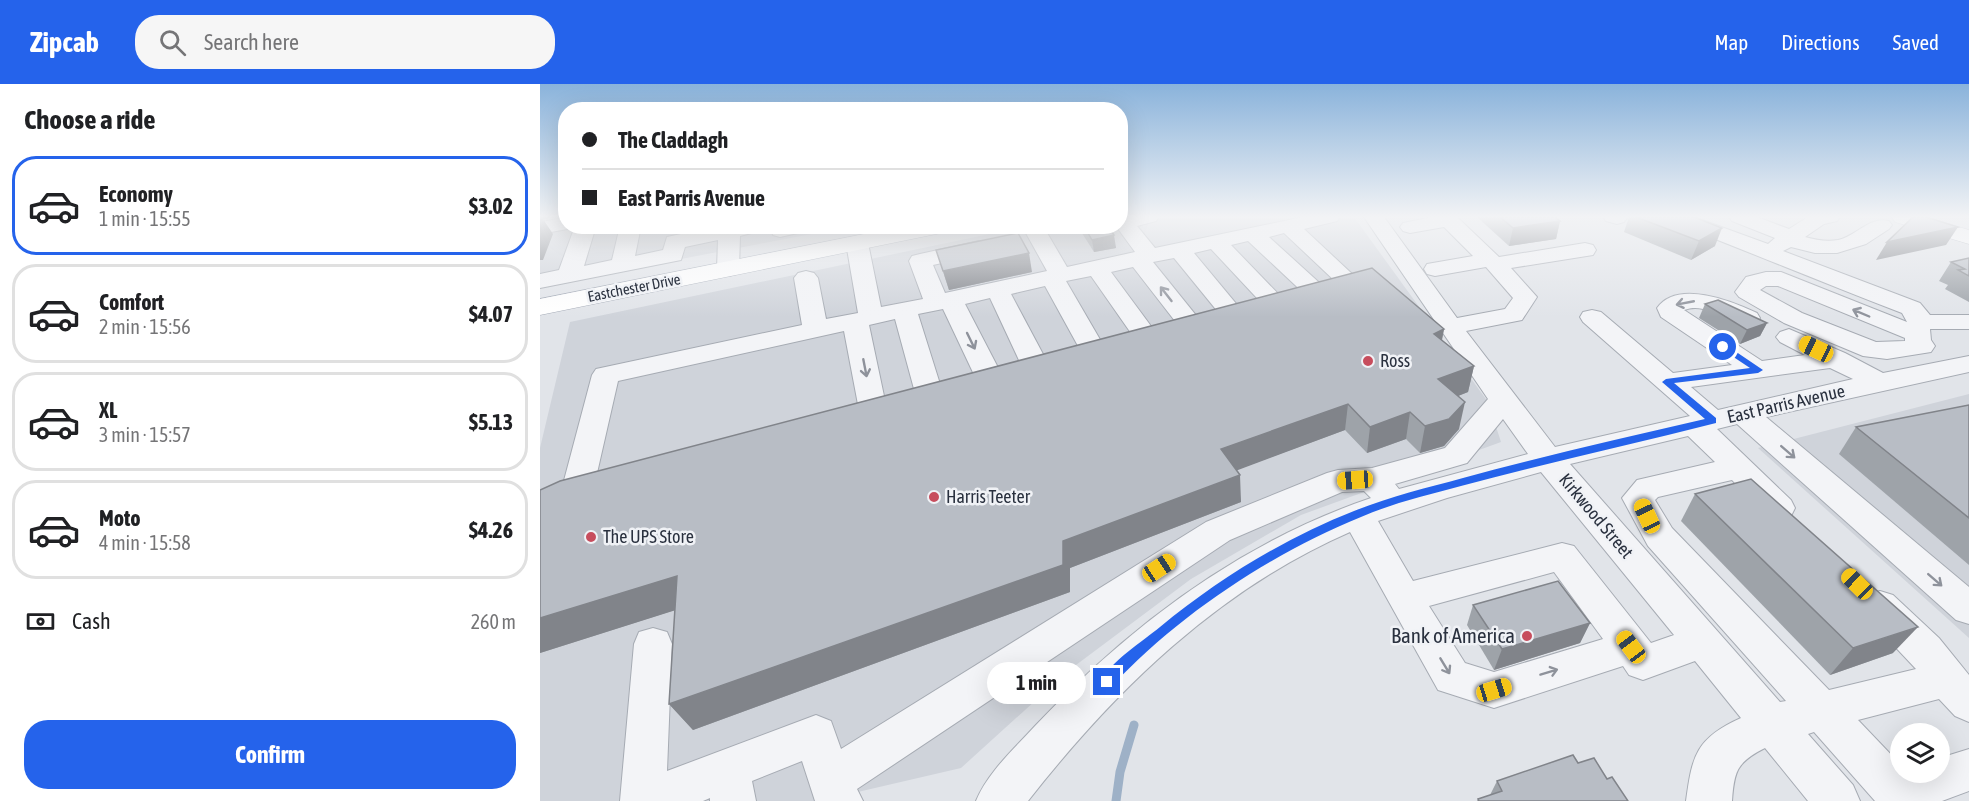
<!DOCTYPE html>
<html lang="en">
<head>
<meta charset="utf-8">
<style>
  body { margin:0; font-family:"Asap Condensed",sans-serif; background:#f6f6f6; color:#202124; height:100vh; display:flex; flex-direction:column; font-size:22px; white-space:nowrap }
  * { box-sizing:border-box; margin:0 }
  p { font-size:20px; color:#757577 }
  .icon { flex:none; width:33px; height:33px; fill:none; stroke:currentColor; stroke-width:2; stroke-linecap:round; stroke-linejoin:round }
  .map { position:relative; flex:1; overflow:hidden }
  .drawer { display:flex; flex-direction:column; background:#fff; width:540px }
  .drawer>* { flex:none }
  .banner { position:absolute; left:18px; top:18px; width:570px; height:132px; border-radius:24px; box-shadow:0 6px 24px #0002; display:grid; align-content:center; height:132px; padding:0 24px; background:#fff }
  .fabs { position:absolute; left:1350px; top:639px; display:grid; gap:12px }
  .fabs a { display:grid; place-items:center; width:60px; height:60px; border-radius:50%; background:#fff; box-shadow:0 6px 24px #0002; font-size:30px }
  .end { position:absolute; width:27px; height:27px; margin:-14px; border:8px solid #2563eb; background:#fff; box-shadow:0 0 0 3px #fff }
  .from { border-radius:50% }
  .bubble { position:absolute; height:42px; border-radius:21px; background:#fff; box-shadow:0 6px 24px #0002; font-size:20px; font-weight:700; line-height:42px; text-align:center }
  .car { position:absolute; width:18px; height:36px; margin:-18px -9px; border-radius:8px; box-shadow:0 0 4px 2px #0007; background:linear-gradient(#f5c518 24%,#345 0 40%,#f5c518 0 76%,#345 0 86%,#f5c518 0) }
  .banner b { display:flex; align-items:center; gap:21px; height:57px; font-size:22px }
  .banner b+b { border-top:2px solid #e0e0e0 }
  .banner i { width:15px; height:15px; background:#202124 }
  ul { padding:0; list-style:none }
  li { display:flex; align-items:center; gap:18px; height:99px; margin:0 12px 9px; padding:0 12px; border:3px solid #e0e0e0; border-radius:24px }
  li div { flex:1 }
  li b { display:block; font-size:22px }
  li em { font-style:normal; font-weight:700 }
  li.on { border-color:#2563eb }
  li>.icon { width:54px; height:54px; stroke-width:1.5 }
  h2 { padding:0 24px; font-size:27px; line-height:72px }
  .pay { display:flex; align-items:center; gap:15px; height:66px; padding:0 24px; font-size:22px }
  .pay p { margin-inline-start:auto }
  .button { display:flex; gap:12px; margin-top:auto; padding:12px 24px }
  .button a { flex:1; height:69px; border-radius:24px; background:#2563eb; color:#fff; font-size:24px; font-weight:700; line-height:69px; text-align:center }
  header { display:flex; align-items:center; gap:36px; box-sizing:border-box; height:84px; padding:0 30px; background:#2563eb; color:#fff }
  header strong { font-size:28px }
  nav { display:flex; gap:33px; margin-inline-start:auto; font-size:21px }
  .search { width:420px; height:54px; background:#f6f6f6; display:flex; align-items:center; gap:15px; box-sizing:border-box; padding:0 21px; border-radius:24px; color:#757577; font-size:22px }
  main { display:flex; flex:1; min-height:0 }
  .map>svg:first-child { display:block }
</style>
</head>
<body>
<header>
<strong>Zipcab</strong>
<div class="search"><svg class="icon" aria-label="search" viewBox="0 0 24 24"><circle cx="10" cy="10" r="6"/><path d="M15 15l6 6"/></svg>Search here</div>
<nav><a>Map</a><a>Directions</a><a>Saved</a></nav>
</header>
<main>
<section class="drawer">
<h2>Choose a ride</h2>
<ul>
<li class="on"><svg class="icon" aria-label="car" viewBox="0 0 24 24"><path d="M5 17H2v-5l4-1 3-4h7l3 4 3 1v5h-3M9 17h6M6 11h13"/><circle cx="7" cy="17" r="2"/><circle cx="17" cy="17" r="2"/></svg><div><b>Economy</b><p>1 min · 15:55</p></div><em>$3.02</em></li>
<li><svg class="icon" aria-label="car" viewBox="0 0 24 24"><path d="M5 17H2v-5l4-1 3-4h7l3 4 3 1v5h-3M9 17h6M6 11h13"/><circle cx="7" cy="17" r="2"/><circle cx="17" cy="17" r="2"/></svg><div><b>Comfort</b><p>2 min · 15:56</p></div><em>$4.07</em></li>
<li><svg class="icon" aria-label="car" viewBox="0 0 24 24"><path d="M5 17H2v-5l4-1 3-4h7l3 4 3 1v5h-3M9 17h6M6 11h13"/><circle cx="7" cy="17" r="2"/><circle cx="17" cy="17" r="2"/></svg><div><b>XL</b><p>3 min · 15:57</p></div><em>$5.13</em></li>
<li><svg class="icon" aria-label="car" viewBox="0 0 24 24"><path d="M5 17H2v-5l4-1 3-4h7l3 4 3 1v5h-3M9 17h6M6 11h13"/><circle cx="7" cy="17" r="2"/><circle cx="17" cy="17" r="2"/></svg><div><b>Moto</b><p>4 min · 15:58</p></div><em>$4.26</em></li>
</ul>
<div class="pay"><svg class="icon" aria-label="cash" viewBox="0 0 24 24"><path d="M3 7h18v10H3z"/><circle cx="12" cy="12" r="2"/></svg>Cash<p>260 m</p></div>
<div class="button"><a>Confirm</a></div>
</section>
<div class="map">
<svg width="1429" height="717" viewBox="0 0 1429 717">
  <rect width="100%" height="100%" fill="#e1e4e9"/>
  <g fill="#cfd3da">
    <polygon points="0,133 25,133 26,142 308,143 0,202"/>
    <polygon points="581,133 814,133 948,318 961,358 761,431 651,495 528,587 421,684 279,717 0,717 0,364 30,238 483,143 580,142"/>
    <polygon points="1429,310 1429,554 1218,364"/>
  </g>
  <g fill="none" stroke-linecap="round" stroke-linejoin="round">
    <polyline stroke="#9eb1c7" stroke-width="9" points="576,717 580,688 594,641"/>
    <g stroke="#a6abb3" stroke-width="2">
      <g id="minor">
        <path d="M580 133H619L616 137 597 142 615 164 763 133H800L797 137 764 145 825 202C817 213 783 219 771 216L708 157 691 161 750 222 747 227 738 229 729 227 671 165 654 169 708 234 705 239 696 241 687 239 634 174 613 178 667 245 663 250 654 253 645 250 593 183 571 188 622 257 618 262 609 265 600 262 551 192 526 197 569 271 565 277 556 279 547 277 543 271 505 202 471 210 512 287 508 293 498 295 488 293 484 287 450 214 425 220 466 299 462 305 452 307 442 305 438 299 403 225 378 230 405 316 401 322 391 325 381 322 377 316 355 235 329 241 348 331 344 338 334 340 324 338 320 331 304 247 78 297 52 411 47 419 0 441V415L22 404 52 291 56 285 262 241 254 194 258 189 266 187 274 189 278 194 286 235 318 229 306 159 309 154 317 153 325 154 328 159 341 223 383 215 369 177 372 172 380 170 439 157 447 159 450 164 447 169 393 181 405 209 507 187 482 142H503L527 183 595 168 576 142H580ZM744 149 797 199 784 203 729 153Z"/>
        <path d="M824 133H844L917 234 965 225 973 214 946 183 895 192 887 190 884 185 887 180 933 172 904 143 870 149 863 147 860 143 863 139 893 133H917L959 173 1045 159 1053 161 1056 166 1053 171 971 184 997 213 982 236 926 247 1015 363 1150 332 1043 238 1040 233 1043 228 1052 226 1061 228 1133 289 1192 281 1121 233 1117 224C1137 195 1192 217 1217 229L1220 234 1217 239C1191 246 1170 216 1144 226L1222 277 1265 271 1240 258 1236 253 1240 248 1249 245 1305 269 1343 289 1429 272V288L1226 333 1429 503V540L1416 536 1197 340 1177 345 1251 416 1255 424 1251 432C1224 440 1209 413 1192 396L1118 413 1115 416 1132 444 1289 606 1376 585 1327 533 1322 522 1327 511 1340 507 1353 511 1399 554 1429 591V638L1415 632 1399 615 1318 636 1360 680V688H1400V674L1429 665V707L1402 717H1335L1274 648 1268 650 1313 701 1320 717H1268L1225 664C1197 678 1194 687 1192 717H1146C1152 672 1156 654 1201 634L1155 577 1103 596 1089 591 1083 582 954 624 898 606 810 448C679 505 575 606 488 717H436C448 688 474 665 495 642 589 542 701 458 831 414L824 407 802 408 690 456 317 705 323 717H275L262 677 212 697 216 717H170V714L163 717H80L94 560 99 548 113 544 127 548 132 560 127 687 276 631 291 637 301 665 666 438 787 389 798 386 832 384 905 364 948 315ZM1290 284 1313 295 1178 326 1151 303ZM963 335 988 370 859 405 855 400 927 379ZM1148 352 1175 378 1097 396 1082 414 1108 462 1246 617 1240 618 1030 380ZM1001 388 1134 551 1111 559 1034 462 1022 459 873 497 838 437 907 414ZM1014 488 1063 555 954 588 925 579 889 522Z"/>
        <polygon points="1063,133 1086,133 1087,134 1084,138 1077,140 1066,137"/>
        <path d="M1126 133H1154L1228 160 1235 154 1192 137 1189 133H1217L1249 145 1268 133H1300L1297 137 1284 140 1265 153C1276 156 1287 158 1298 156 1316 152 1330 132 1349 137L1352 141 1349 145 1326 160 1297 169H1275L1251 163 1243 167 1380 219 1390 231H1429V245H1390L1391 256 1395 262 1391 268 1347 275 1323 272 1244 239 1199 213 1195 208 1206 193 1226 188H1241L1367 238 1362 229C1284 199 1207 167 1129 137ZM1238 202 1365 254V257L1336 258 1262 229 1220 206 1226 202Z"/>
        <polygon points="26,134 26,142 35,142 33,144 0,150 0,138"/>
        <polygon points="35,142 56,142 44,182 72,176 80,142 101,142 95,172 123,166 127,153 178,142 226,142 223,146 200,152 199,185 196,190 188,192 180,190 177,185 178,156 145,163 141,176 0,204 0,190 19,186"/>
        <polygon points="230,142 274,142 271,146 240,153 233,151"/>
      </g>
    </g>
    <g stroke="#a1a8b4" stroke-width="1">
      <g id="major">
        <polygon points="1352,133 1386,133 1429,146 1429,160 1355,138"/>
        <polygon points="364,142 412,142 409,147 401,149 0,231 0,215"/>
      </g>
    </g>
    <use href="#minor" fill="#f3f4f7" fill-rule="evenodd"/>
    <use href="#major" fill="#fff" fill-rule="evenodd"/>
  </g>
  <g fill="#9ea3a9">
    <polygon points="937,133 1015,133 1020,137 1016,155 969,162"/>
    <polygon points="1089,133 1154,133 1175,162 1151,176 1084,148"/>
    <polygon points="540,142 568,142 576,164 554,168 540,146"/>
    <polygon points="396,166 492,188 409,206"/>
    <polygon points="1429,174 1429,218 1405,205 1408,201 1399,197 1411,178"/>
    <polygon points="1165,220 1227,239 1220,252 1200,260 1159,234"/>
    <polygon points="904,245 902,256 934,282 928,308 918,312 919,345 904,362 880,369 866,355 827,369 805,346 696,386 701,418 530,484 530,508 153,646 129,620 135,526 0,569 0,406"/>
    <polygon points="1429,321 1429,481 1299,370 1316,343"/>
    <polygon points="1155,410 1353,569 1290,591 1141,437"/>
    <polygon points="933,521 1050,539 1040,559 954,586 927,541"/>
    <polygon points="1038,679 1067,695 1088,717 937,717 938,715 950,711 957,697"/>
  </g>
  <g fill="#81848a">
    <polygon points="0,133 20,133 3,135 13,150 3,176 0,176"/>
    <polygon points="1020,137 1016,155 969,162 973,144"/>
    <polygon points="1418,143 1406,161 1336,176 1347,158"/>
    <polygon points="1182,144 1175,162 1151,176 1159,157"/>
    <polygon points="574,151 576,164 554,168 552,156"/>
    <polygon points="489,169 492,188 409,206 403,187"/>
    <polygon points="1227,239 1220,252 1200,260 1207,246"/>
    <polygon points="904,245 899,270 894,250"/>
    <polygon points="934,282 928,308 893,322 898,295"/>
    <polygon points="925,318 919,345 904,362 880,369 885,342"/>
    <polygon points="808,320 805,346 682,392 681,365"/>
    <polygon points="870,328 866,355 827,369 830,343"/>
    <polygon points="700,391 701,418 530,484 530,508 153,646 129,620 523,457"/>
    <polygon points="137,492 158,519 0,569 0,534"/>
    <polygon points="1050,539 1040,559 954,586 962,565"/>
    <polygon points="1378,543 1353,569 1290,591 1313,564"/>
  </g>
  <g fill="#b8bdc5" stroke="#81848a" stroke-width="1.5">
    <polygon points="960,133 1015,133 1020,137 973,144"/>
    <polygon points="1096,133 1154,133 1182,144 1159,157"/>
    <polygon points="1373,133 1386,133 1418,143 1347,158"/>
    <polygon points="544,142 568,142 574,151 552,156"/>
    <polygon points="478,149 489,169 403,187 396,166"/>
    <polygon points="1429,174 1429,192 1418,186 1425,185 1411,178"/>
    <polygon points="832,184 904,245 894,250 934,282 898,295 925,318 909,335 885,342 870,328 830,343 808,320 681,365 700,391 523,457 523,481 129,620 137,492 0,534 0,406 20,397"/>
    <polygon points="1178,216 1227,239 1207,246 1165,220"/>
    <polygon points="1429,321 1429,434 1316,343"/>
    <polygon points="1211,395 1378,543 1313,564 1155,410"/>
    <polygon points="1018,497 1050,539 962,565 933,521"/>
    <polygon points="1033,671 1038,679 1054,674 1067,695 1072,693 1088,717 939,717 938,715 962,707 957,697"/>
  </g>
  <defs><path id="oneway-shaft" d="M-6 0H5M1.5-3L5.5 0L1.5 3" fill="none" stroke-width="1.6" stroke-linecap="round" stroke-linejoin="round" transform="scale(1.5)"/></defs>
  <g stroke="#8e929b">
    <use href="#oneway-shaft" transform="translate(626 210) rotate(-128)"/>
    <use href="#oneway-shaft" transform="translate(1145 219) rotate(169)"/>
    <use href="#oneway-shaft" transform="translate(1321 229) rotate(-157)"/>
    <use href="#oneway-shaft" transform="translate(431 257) rotate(64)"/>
    <use href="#oneway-shaft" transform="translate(325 284) rotate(79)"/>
    <use href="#oneway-shaft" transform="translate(1248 368) rotate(41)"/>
    <use href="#oneway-shaft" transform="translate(1395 496) rotate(41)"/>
    <use href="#oneway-shaft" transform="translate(905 582) rotate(59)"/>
    <use href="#oneway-shaft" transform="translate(1009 588) rotate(-17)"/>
  </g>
  <linearGradient id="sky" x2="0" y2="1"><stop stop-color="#8ab3db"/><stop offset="0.57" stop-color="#f2f3f5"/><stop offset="1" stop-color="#f2f3f5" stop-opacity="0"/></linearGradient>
  <rect width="1429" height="233" fill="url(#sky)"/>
  <path fill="#2563eb" d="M1180 261H1186L1223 286 1218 289 1134 299 1176 334V339C1091 361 1006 379 921 402 888 411 853 419 821 433 732 469 638 531 572 602H562L560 598C570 578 603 557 620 543 678 495 745 454 814 427 849 413 886 404 923 394 1003 372 1084 354 1165 335L1122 298 1126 295 1210 284 1180 264Z"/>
  <g fill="#c74d5d" stroke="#f0f2f6" stroke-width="2">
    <circle cx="828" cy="277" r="6"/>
    <circle cx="394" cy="413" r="6"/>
    <circle cx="51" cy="453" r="6"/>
    <circle cx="987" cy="552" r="6"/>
  </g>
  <g text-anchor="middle" stroke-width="5" stroke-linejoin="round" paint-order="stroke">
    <g font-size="15" fill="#2a313f" stroke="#f0f2f6">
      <text transform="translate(94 204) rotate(-11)" y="5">Eastchester Drive</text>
    </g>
    <g font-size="18" fill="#2a313f" stroke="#f0f2f6" text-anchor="start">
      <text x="840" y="283">Ross</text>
      <text x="406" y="419">Harris Teeter</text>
      <text x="63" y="459">The UPS Store</text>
    </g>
    <g font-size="18" fill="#2a313f" stroke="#f0f2f6">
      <text transform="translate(1246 320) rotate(-13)" y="6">East Parris Avenue</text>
      <text transform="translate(1056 432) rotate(50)" y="6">Kirkwood Street</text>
    </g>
    <g font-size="21" fill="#2a313f" stroke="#f0f2f6" text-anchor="end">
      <text x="975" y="559">Bank of America</text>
    </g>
  </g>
</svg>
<div class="fabs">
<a><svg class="icon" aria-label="layers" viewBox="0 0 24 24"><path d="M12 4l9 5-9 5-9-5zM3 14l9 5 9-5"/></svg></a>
</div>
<i class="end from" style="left:1183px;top:263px"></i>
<i class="end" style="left:567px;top:598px"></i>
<div class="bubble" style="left:447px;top:578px;width:99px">1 min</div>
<i class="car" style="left:1276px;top:265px;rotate:295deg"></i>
<i class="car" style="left:815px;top:396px;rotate:266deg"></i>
<i class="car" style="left:1107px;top:432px;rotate:335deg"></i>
<i class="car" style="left:619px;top:484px;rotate:57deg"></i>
<i class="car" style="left:1317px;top:500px;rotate:314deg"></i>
<i class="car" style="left:1091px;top:563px;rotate:323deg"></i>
<i class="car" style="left:954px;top:606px;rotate:73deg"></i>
<div class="banner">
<b><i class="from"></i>The Claddagh</b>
<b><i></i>East Parris Avenue</b>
</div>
</div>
</main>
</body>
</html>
